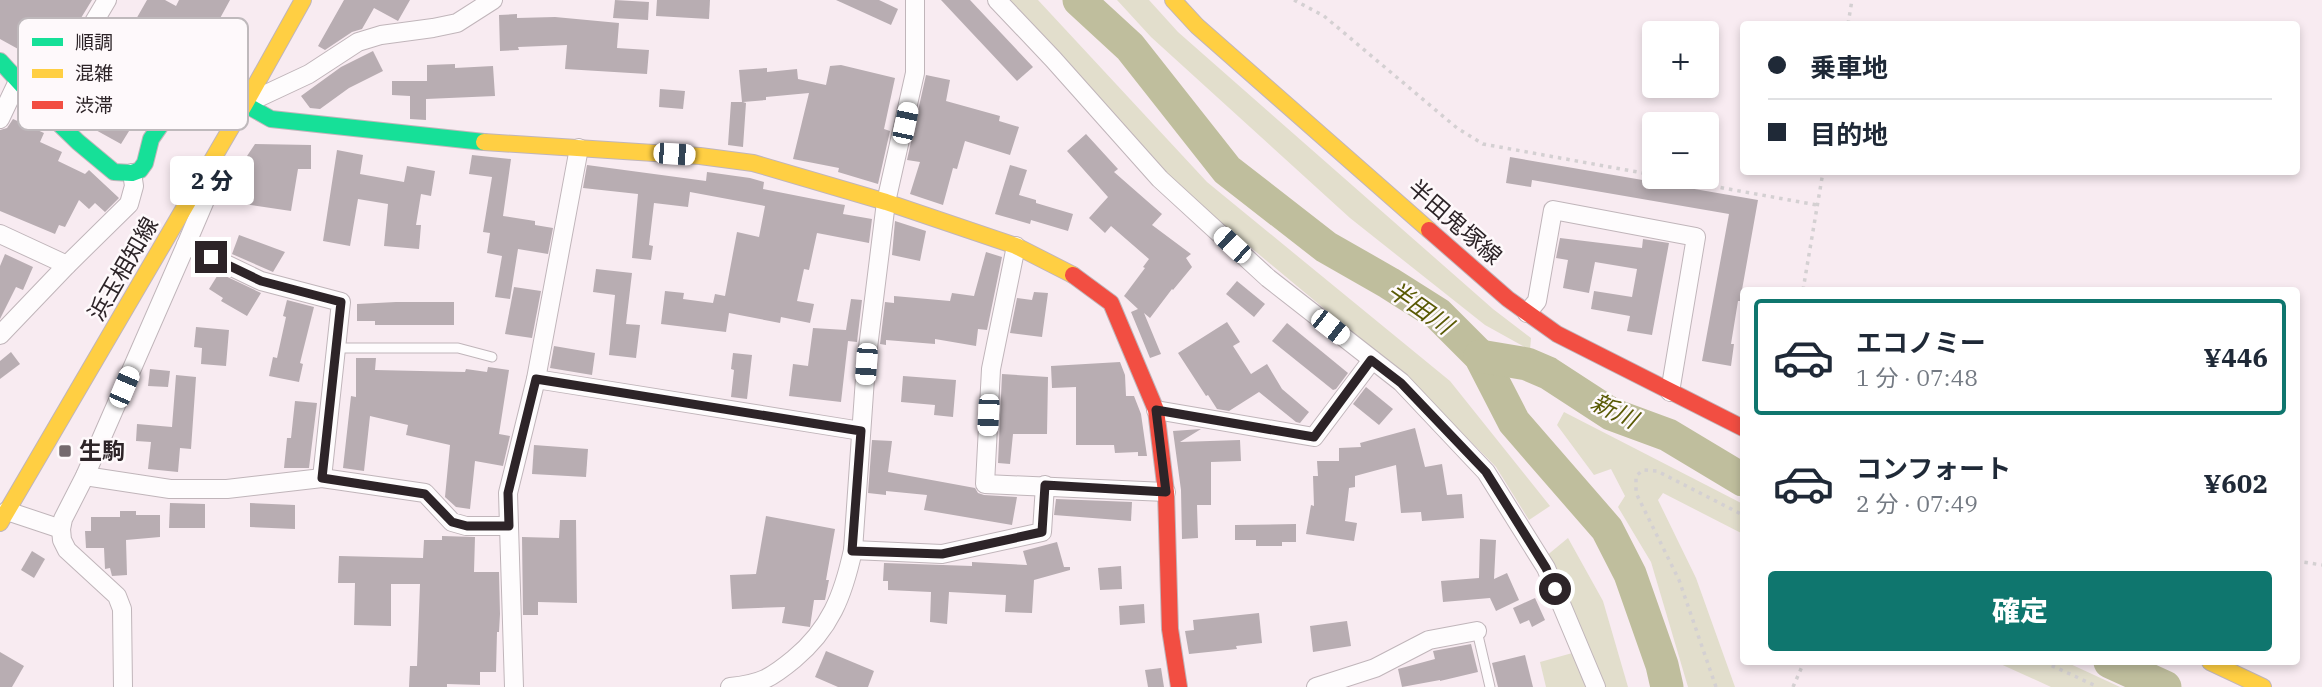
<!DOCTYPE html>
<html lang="ja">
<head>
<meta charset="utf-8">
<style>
  body { margin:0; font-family:"IBM Plex Serif","Noto Sans JP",serif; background:#f6f6f7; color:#1f2937; height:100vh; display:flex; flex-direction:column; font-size:26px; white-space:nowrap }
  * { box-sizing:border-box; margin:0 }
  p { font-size:23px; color:#747a83 }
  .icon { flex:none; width:38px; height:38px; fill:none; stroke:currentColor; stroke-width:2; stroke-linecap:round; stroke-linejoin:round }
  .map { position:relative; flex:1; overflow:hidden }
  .sheet { position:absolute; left:1740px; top:287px; width:560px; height:378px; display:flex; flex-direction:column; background:#fff; border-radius:7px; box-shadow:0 4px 10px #0003 }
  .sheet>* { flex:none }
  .banner { position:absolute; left:1740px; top:21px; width:560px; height:154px; border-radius:7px; box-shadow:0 4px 10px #0003; display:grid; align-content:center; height:154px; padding:0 28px; background:#fff }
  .controls { position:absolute; left:1642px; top:21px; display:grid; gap:14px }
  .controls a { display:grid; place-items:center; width:77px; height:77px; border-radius:7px; background:#fff; box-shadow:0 4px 10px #0003; font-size:35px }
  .end { position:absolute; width:32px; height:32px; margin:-16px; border:9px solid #2d2428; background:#fff; box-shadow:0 0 0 4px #fff }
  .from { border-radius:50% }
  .bubble { position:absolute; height:49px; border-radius:7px; background:#fff; box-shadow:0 4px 10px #0003; font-size:23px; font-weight:800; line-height:49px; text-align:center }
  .car { position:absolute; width:21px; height:42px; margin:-21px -10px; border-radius:9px; box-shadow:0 0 5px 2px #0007; background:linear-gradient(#fff 24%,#345 0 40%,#fff 0 76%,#345 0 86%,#fff 0) }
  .banner b { display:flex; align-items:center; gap:24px; height:66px; font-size:26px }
  .banner b+b { border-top:2px solid #e0e1e3 }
  .banner i { width:18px; height:18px; background:#1f2937 }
  ul { padding:12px 0 0; list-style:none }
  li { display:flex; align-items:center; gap:21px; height:116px; margin:0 14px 10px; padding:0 14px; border:4px solid transparent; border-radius:7px }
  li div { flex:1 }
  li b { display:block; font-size:26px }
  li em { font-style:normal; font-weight:800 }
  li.selected { border-color:#0f766e }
  li>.icon { width:63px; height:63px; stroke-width:1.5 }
  .button { display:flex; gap:14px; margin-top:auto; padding:14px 28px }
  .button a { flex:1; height:80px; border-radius:7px; background:#0f766e; color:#fff; font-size:28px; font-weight:800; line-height:80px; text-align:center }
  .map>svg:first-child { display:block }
</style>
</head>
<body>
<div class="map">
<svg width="2322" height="687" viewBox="0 0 2322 687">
  <rect width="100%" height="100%" fill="#f8ebf1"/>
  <g fill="#e2decc">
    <polygon points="1009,0 1038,0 1207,182 1450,381 1550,506 1529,520 1496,467 1411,381 1172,182"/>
    <polygon points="1117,0 1149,0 1178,32 1493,309 1531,338 1530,350 1485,325 1350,218 1151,37"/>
    <polygon points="1564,412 1743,504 1743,534 1663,493 1658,500 1696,578 1735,687 1688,687 1651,562 1618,507 1625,496 1611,469 1594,475 1557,425"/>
    <polygon points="1568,538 1603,601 1628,687 1546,687 1540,662 1576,652 1545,557"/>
    <polygon points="1996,662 2066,662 2120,687 2051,687"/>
  </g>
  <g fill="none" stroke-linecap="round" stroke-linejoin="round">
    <g stroke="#bfbe9d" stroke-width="33">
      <polyline points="1079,0 1130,47 1227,170 1326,247 1389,283 1438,314 1480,356 1514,422 1607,529 1630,574 1662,665 1667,687"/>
      <polyline points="1480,356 1527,364 1548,373 1611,414 1668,435 1743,480"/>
      <polyline points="2110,662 2165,687"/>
    </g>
  </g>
  <g fill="#b8adb2">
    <polygon points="0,0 92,0 45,77 24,65 29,55 0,39"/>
    <polygon points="147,0 165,0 176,6 179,0 230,0 218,22 208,17 184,58 131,28"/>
    <polygon points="344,0 410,0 398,21 374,8 362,29 352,32 325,50 318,46"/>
    <polygon points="615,0 649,2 648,20 613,18"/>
    <polygon points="657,0 710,0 709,19 656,16"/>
    <polygon points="836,0 879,0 898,9 891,25"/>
    <polygon points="941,0 970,0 1033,67 1017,81"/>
    <polygon points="517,14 517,18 555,17 619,23 617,48 649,50 647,74 565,69 567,45 518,47 519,50 500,51 499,15"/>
    <polygon points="373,51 383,71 349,88 320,109 310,108 301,96 341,67"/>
    <polygon points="102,59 155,89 121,144 74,118 60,104 68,91 80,98"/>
    <polygon points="455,64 455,68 493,66 495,96 426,99 426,120 410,119 410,96 392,95 392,81 427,81 427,65"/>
    <polygon points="841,65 895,78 884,129 890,131 878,184 838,172 839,168 793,159 809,93 766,97 766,100 743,102 746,103 743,147 728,145 731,102 742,102 739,70 767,68 767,72 797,69 798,79 826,85 830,66"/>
    <polygon points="926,75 950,80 946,101 1000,116 999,121 1019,127 1010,155 965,141 957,169 953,168 943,205 910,194 920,162 907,160"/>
    <polygon points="660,89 685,91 683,109 659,107"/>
    <polygon points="13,119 44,133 40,142 62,152 58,161 85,174 89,170 119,198 105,212 95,203 89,209 79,200 65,227 59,225 55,234 0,211 0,130 7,128"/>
    <polygon points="1086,134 1118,169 1114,172 1162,214 1152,225 1191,254 1186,258 1192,267 1173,290 1172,289 1150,318 1144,313 1161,354 1150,358 1131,312 1138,309 1124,296 1145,268 1143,267 1149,259 1111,226 1105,233 1089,218 1108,197 1067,151"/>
    <polygon points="255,144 311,145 311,169 298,169 291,211 244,204 245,194 229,183"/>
    <polygon points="337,150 363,155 360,174 404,182 407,166 435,171 431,196 421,194 416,225 421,225 419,249 384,246 388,204 358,199 350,246 323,241"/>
    <polygon points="472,155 511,159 503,216 535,221 535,225 553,228 548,254 518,249 510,299 495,297 502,256 487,253 490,233 483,232 492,177 469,174"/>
    <polygon points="1510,157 1758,200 1740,301 1738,301 1731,344 1734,344 1731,366 1702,361 1729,214 1532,180 1531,187 1506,183"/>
    <polygon points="587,165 706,181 707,172 750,178 764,182 763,189 839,204 845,205 843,214 872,219 869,243 817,233 809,270 804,269 797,301 814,304 810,323 781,317 780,323 729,313 726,332 661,324 665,291 684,293 683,299 713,303 715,294 725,296 737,232 759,237 765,206 690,192 688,207 654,203 649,245 653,246 651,260 632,258 638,194 583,188"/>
    <polygon points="1010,165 1027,170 1019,195 1036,200 1036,203 1073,214 1068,231 1031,220 1030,224 995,214"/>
    <polygon points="895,221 926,231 920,261 892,255"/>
    <polygon points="239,235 285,252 273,272 232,254"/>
    <polygon points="1560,238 1642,248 1643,239 1669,243 1652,335 1627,331 1630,316 1591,309 1594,291 1632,297 1637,269 1595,262 1589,293 1563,288 1568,260 1556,258"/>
    <polygon points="986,252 1002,257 987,330 978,329 976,346 935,339 935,344 886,340 886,345 880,344 885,302 894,303 894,296 950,301 952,293 974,296"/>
    <polygon points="5,254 33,267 23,290 16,287 0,319 0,266"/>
    <polygon points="596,269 632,273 626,324 640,325 636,358 609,355 615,295 593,292"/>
    <polygon points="219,273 261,293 247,316 221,301 223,298 209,289"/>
    <polygon points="1237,281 1265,304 1254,317 1226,294"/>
    <polygon points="514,287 541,291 532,338 505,334"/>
    <polygon points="1034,292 1048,293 1042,337 1010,333 1017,298 1032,300"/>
    <polygon points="851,299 862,300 857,342 848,341 841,402 789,396 793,364 808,366 813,328 846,330"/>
    <polygon points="287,300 314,307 300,363 303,364 299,382 269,376 273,357 277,358 286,317 283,316"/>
    <polygon points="396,302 454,302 454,325 375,325 375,321 357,321 357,304"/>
    <polygon points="1227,322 1240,342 1233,346 1251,374 1267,364 1282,389 1309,412 1300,423 1296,422 1259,392 1229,411 1217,409 1208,395 1206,396 1178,353"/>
    <polygon points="1287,323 1348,373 1336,389 1333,390 1272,341"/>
    <polygon points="196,327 229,330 226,366 201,364 202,348 194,347"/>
    <polygon points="554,346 595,353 592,375 550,368"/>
    <polygon points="11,352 20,364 0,379 0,361"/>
    <polygon points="733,353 752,355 747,399 731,397 734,370 731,369"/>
    <polygon points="356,358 376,358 375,370 465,372 466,369 487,372 488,367 509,370 499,434 510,436 503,466 475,461 470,509 456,507 445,497 450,445 406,435 408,425 370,416 364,471 343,468 351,396 356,397"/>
    <polygon points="1120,362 1125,375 1126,396 1134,396 1141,414 1147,456 1138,456 1138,452 1115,453 1114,445 1076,445 1076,387 1052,388 1051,366"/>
    <polygon points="150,369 170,371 168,387 148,386"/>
    <polygon points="1002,374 1048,377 1047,434 1013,434 1010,464 998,463"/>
    <polygon points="176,375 196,377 191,449 180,448 178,472 148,469 151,442 136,441 137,424 172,427"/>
    <polygon points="903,376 956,380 953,417 934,415 935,405 901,402"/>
    <polygon points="1366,387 1393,409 1379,425 1353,404"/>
    <polygon points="295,401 317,403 309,468 284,468 287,438 291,438"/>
    <polygon points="1415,428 1425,467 1442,464 1447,495 1462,494 1464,518 1422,521 1421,512 1401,513 1396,465 1355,476 1355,487 1349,488 1345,521 1357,523 1354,541 1306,534 1311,505 1314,506 1313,476 1318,476 1317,461 1339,461 1339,448 1361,447 1360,443"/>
    <polygon points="1201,429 1180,442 1240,440 1241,461 1211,462 1211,505 1197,505 1198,538 1182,539 1181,490 1173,431"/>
    <polygon points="872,440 892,441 888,472 975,488 978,493 984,495 1017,497 1012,525 924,510 927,495 886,491 886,495 868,493"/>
    <polygon points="534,445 588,449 586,477 532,474"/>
    <polygon points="1056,499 1132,502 1131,521 1054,515"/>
    <polygon points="170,503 205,504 205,528 169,528"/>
    <polygon points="250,503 295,505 295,529 250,527"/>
    <polygon points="120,511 136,511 136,515 160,515 160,537 126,540 127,575 112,576 110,568 105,569 104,548 86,548 85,531 91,531 91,517 120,517"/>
    <polygon points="766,516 835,529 826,580 829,580 825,600 814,600 810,627 782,623 785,607 732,609 730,575 756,574"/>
    <polygon points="560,520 576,520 577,603 538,602 538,615 523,615 522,537 559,538"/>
    <polygon points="1296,524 1296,542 1282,542 1282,546 1256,546 1256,540 1235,540 1235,525"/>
    <polygon points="442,536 475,537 474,572 499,572 500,614 499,632 497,632 496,672 480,672 480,685 447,684 447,687 409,687 410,666 417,666 420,584 391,584 391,626 354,625 355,583 338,583 339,556 423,558 424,540 442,540"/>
    <polygon points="1480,539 1496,540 1494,579 1507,573 1519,600 1496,611 1490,598 1443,602 1441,581 1479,578"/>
    <polygon points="1057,542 1064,567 1070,567 1070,570 1034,580 1032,613 1005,612 1006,595 949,592 947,624 930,622 931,592 888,590 888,581 883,581 884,563 972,566 972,562 1027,565 1023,551"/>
    <polygon points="32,551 45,559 34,578 21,570"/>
    <polygon points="1121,566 1122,589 1100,590 1098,568"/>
    <polygon points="1535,598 1545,620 1532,627 1529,620 1520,624 1513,608"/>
    <polygon points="1144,604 1145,623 1120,625 1119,606"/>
    <polygon points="1259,613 1262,643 1236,646 1237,649 1189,654 1185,631 1194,630 1193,620"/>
    <polygon points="1347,621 1351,646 1313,652 1310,626"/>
    <polygon points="1471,644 1478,672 1440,681 1440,680 1402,687 1398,669 1435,659 1433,651"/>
    <polygon points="826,651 874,671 868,687 838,687 815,677"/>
    <polygon points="0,652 24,666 12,687 0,687"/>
    <polygon points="1525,655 1533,687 1498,687 1492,663"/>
    <polygon points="1161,668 1164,687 1148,687 1145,670"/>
  </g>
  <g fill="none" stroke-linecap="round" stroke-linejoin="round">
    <g stroke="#c0b5ba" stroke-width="11">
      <g id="lane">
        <polyline points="336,348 458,348 492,357"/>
        <polyline points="1477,631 1490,687"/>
      </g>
    </g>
    <g stroke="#c0b5ba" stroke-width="20">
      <g id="street">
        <polyline points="997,0 1053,59 1160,179 1268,278 1401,382 1486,472 1546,568 1596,687"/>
        <polyline points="245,104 309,74 358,42 381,35 433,28 457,23 493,0"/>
        <polyline points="43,108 107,0"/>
        <polyline points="0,119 18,81"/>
        <polyline points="0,234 67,265"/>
        <polyline points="186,245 261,281 341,302 322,478"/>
        <polyline points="1016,246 991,369 985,484 1166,492"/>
        <polyline points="1527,313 1537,301 1553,210 1696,237 1670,392"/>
        <polyline points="0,335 67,265 129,204 134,186 132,173"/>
        <polyline points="536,379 861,431"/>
        <polyline points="1156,410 1314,437 1372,360"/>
        <polyline points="85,476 170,489 227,489 322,478 425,493 452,522 466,526 509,526 508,493 536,379 579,148"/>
        <polyline points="7,511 61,529"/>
        <polyline points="509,526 514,687"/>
        <polyline points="853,550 942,554 1042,532 1045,485"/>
        <polyline points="123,687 122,609 117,596 67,550 62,540 61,529 63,519 85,476 186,245 206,198 209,182"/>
        <path d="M730 687C761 684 771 678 794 659 830 629 843 596 853 550L866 364 886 202 915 73V0"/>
        <polyline points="1316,687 1375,668 1429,640 1477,631"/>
      </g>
    </g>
    <g stroke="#c0b5ba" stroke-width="18">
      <polyline id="fast" points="0,61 43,108 78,142 114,172 132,173 140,170 145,163 151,139 176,103 187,94 207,92 232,97 271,119 484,142"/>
    </g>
    <g stroke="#c0b5ba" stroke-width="18">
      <g id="slow">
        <polyline points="1173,0 1197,26 1429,230"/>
        <polyline points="484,142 700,156 753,163 886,202 1016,246 1073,275"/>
        <polyline points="0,523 245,104 303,0"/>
        <polyline points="2210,662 2263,687"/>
      </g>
    </g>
    <g stroke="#c0b5ba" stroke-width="18">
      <g id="jam">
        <polyline points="1429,230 1508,299 1557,334 1743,428"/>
        <polyline points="1073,275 1111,303 1156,410 1166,492 1170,629 1179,687"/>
      </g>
    </g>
    <g stroke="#d4d0d2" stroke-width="3.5" stroke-dasharray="3.5 5" stroke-linecap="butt">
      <polyline points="1294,0 1324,16 1457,128 1483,144 1654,175"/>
      <polyline points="1848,24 1852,0"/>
      <polyline points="1662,177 1817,205"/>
      <polyline points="1803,290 1823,172"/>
      <polyline points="2296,561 2322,565"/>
      <polyline points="2044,662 2098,687"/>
      <polyline points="1716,687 1679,580 1636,493 1636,476 1643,470 1657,471 1743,515"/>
      <polyline points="1793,687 1804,662"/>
    </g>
    <use href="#lane" stroke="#fefcfd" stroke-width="9"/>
    <use href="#street" stroke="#fefcfd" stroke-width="18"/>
    <use href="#fast" stroke="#16e098" stroke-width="16"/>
    <use href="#slow" stroke="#ffcf43" stroke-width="16"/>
    <use href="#jam" stroke="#f24e42" stroke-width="16"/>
  </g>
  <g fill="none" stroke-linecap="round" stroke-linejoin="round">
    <polyline stroke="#2d2428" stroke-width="9" points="211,257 261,281 341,302 322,478 425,494 452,522 467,526 509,526 508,493 536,379 861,431 852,551 942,554 1042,532 1045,485 1166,492 1156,410 1314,437 1371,360 1401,383 1486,472 1546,568 1555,589"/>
  </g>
  <rect fill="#746a6e" stroke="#fef9fb" stroke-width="2.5" x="58" y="444" width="14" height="14" rx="3.5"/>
  <g text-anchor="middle" stroke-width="5" stroke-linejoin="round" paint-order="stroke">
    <g font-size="23" fill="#2d2428" stroke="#fef9fb">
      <text transform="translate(1455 222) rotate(41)" y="8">半田鬼塚線</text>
      <text transform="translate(123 269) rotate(-60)" y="8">浜玉相知線</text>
    </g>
    <g font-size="23" font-weight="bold" fill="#2d2428" stroke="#fef9fb" text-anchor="start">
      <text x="79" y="459">生駒</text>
    </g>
    <g font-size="24" font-style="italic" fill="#595a04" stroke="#fef9fb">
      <text transform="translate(1420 308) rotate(35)" y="8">半田川</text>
      <text transform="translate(1614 411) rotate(26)" y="8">新川</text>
    </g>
  </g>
  <rect x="18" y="18" width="230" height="112" rx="10" fill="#fef9fb" stroke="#bfb9bc" stroke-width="2"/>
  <rect x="32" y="38" width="31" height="8" fill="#16e098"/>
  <rect x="32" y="69" width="31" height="9" fill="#ffcf43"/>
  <rect x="32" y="101" width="31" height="8" fill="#f24e42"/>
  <g font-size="19" fill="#2d2428">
    <text x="75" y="49">順調</text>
    <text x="75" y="80">混雑</text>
    <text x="75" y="112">渋滞</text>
  </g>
</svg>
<div class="controls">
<a>+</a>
<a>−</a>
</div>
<i class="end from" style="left:1555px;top:589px"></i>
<i class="end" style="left:211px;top:257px"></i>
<div class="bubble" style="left:170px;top:156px;width:84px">2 分</div>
<i class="car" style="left:905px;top:123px;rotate:12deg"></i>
<i class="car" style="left:674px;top:154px;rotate:94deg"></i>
<i class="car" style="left:1232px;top:245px;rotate:313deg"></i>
<i class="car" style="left:1330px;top:327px;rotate:128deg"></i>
<i class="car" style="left:866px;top:364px;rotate:184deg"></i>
<i class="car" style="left:124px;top:387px;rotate:23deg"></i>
<i class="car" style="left:988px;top:415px;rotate:183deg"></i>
<div class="banner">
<b><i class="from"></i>乗車地</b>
<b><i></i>目的地</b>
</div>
<section class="sheet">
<ul>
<li class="selected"><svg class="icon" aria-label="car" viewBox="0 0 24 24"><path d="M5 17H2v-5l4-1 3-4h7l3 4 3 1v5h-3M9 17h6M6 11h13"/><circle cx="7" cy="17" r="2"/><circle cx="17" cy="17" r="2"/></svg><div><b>エコノミー</b><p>1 分 · 07:48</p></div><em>¥446</em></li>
<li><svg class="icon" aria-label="car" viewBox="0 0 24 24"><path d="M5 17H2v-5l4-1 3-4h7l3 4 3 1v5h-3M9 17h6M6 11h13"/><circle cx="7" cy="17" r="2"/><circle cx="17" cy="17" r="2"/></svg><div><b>コンフォート</b><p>2 分 · 07:49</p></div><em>¥602</em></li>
</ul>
<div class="button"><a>確定</a></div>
</section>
</div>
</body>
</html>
